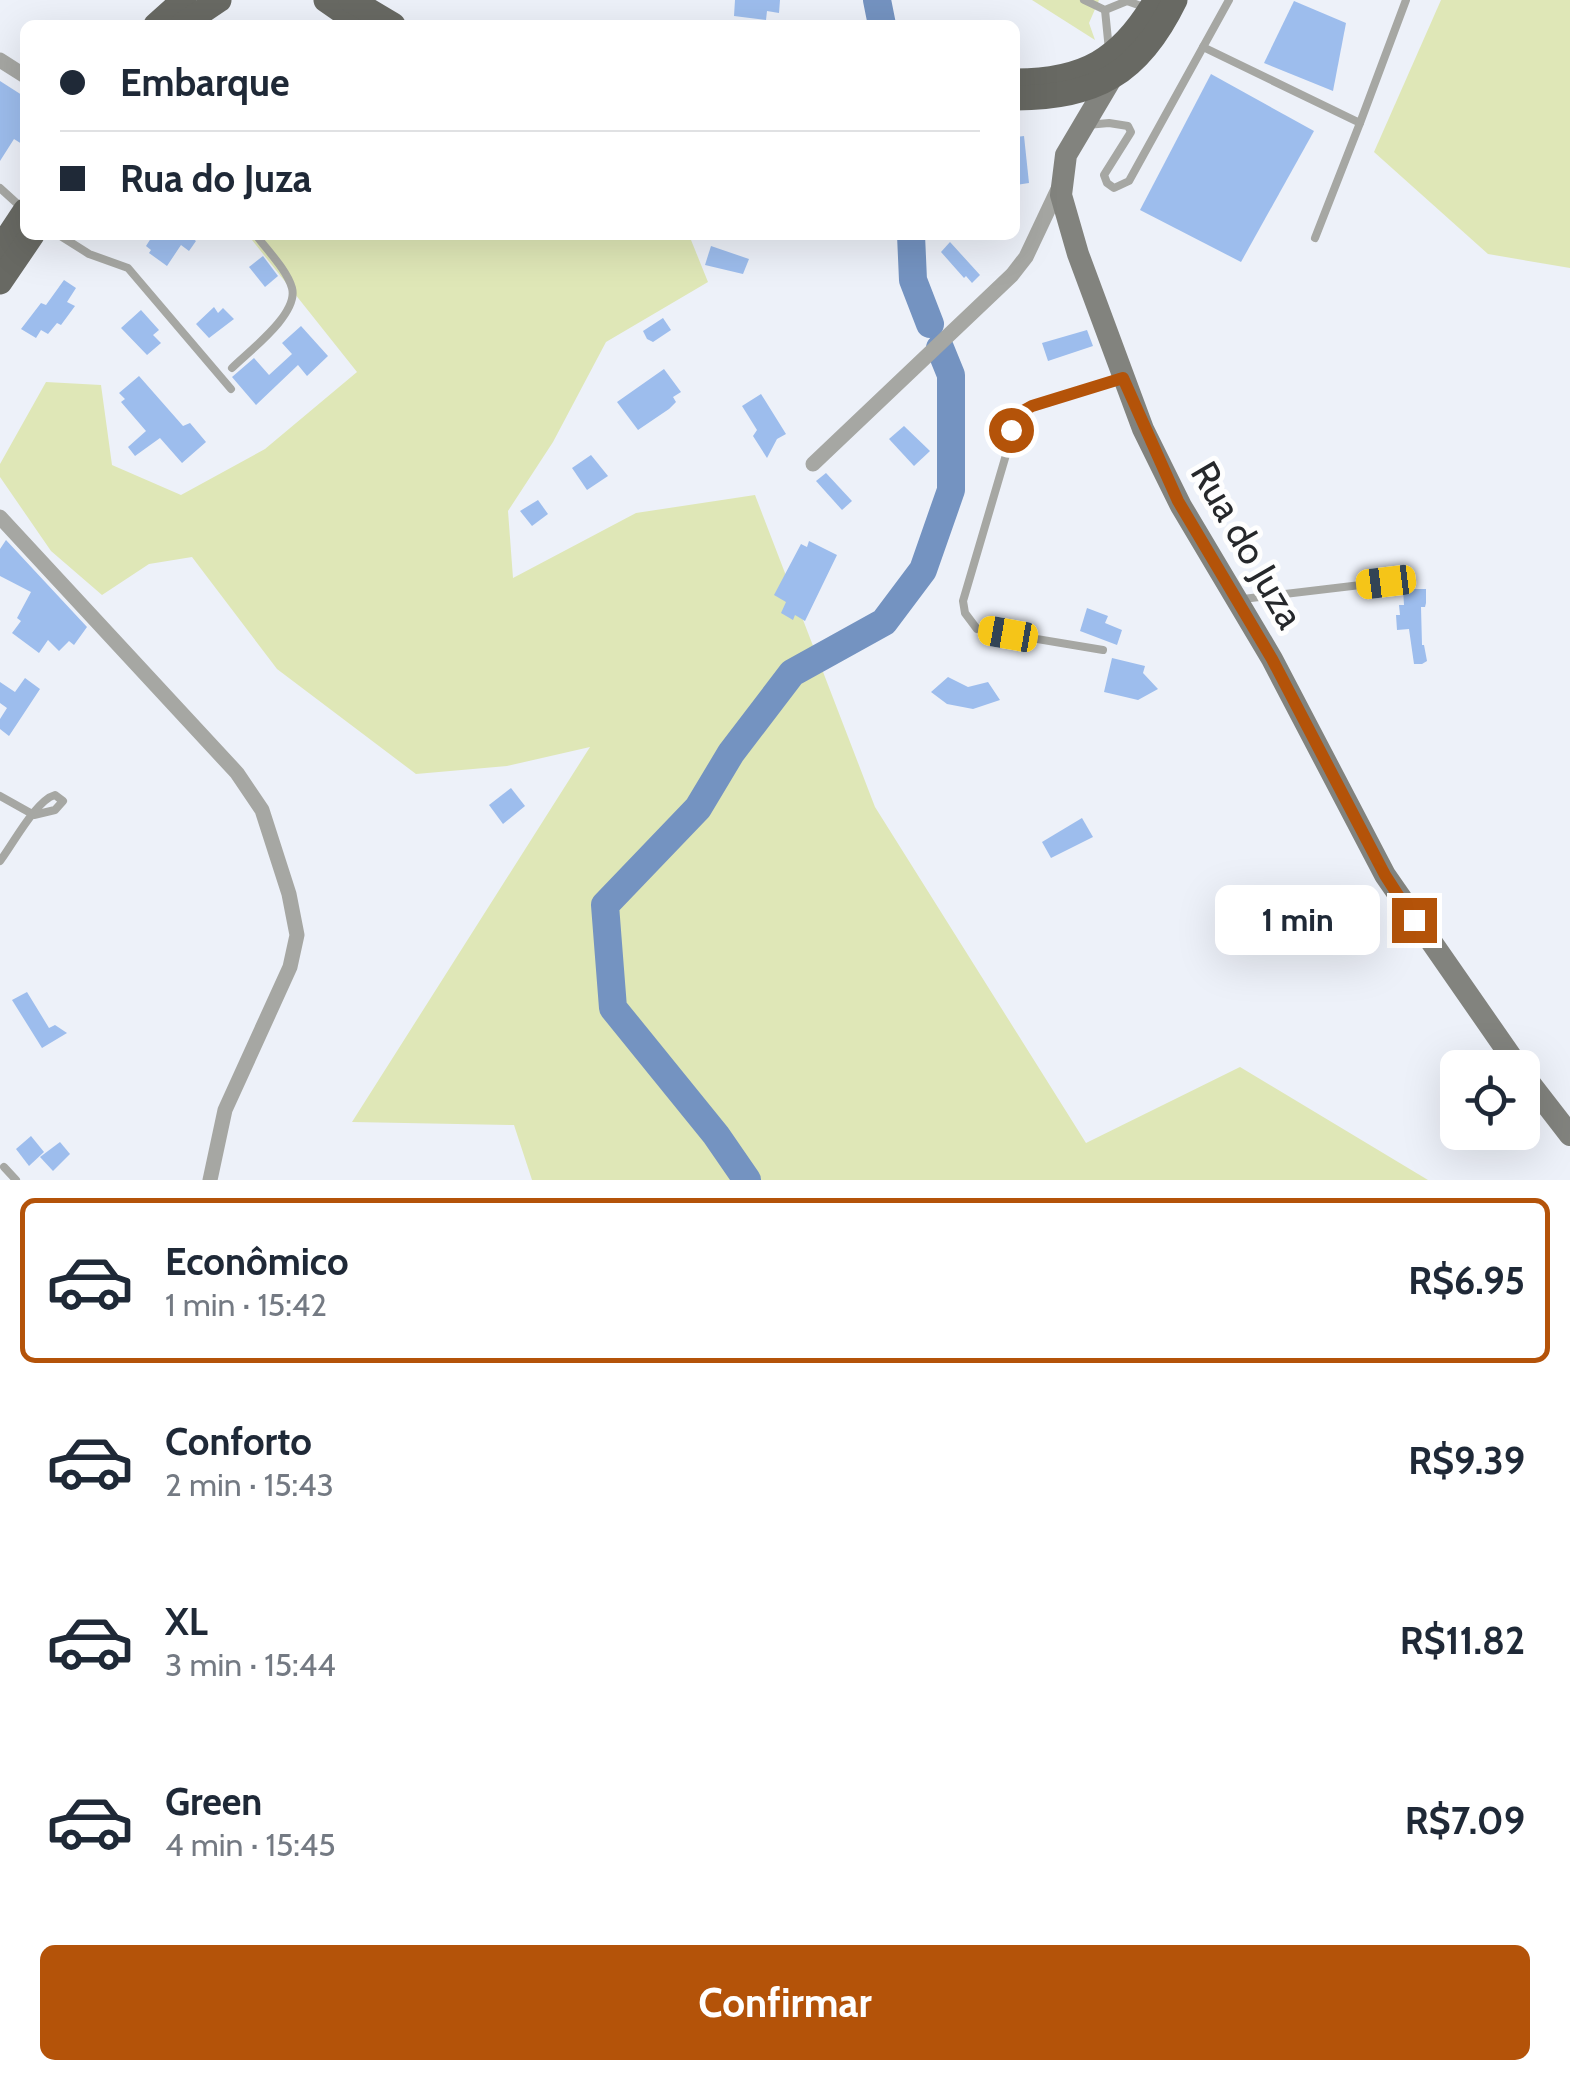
<!DOCTYPE html>
<html lang="pt">
<head>
<meta charset="utf-8">
<style>
  body { margin:0; font-family:Cabin,sans-serif; background:#f2f2f3; color:#1f2937; height:100vh; display:flex; flex-direction:column; font-size:38px; white-space:nowrap }
  * { box-sizing:border-box; margin:0 }
  p { font-size:32px; color:#747a83 }
  .icon { flex:none; width:55px; height:55px; fill:none; stroke:currentColor; stroke-width:2; stroke-linecap:round; stroke-linejoin:round }
  .map { position:relative; height:1180px; overflow:hidden }
  .panel { display:flex; flex-direction:column; background:#fff; flex:1 }
  .panel>* { flex:none }
  .hud { position:absolute; left:20px; top:20px; width:1000px; height:220px; border-radius:15px; box-shadow:0 10px 40px #0002; display:grid; align-content:center; height:220px; padding:0 40px; background:#fff }
  .buttons { position:absolute; left:1440px; top:1050px; display:grid; gap:20px }
  .buttons a { display:grid; place-items:center; width:100px; height:100px; border-radius:15px; background:#fff; box-shadow:0 10px 40px #0002; font-size:50px }
  .end { position:absolute; width:45px; height:45px; margin:-22px; border:12px solid #b45309; background:#fff; box-shadow:0 0 0 5px #fff }
  .from { border-radius:50% }
  .bubble { position:absolute; height:70px; border-radius:15px; background:#fff; box-shadow:0 10px 40px #0002; font-size:32px; font-weight:800; line-height:70px; text-align:center }
  .car { position:absolute; width:30px; height:60px; margin:-30px -15px; border-radius:12px; box-shadow:0 0 8px 2px #0007; background:linear-gradient(#f5c518 24%,#345 0 40%,#f5c518 0 76%,#345 0 86%,#f5c518 0) }
  .hud b { display:flex; align-items:center; gap:35px; height:95px; font-size:38px }
  .hud b+b { border-top:2px solid #e0e1e3 }
  .hud i { width:25px; height:25px; background:#1f2937 }
  ul { padding:18px 0 0; list-style:none }
  li { display:flex; align-items:center; gap:30px; height:165px; margin:0 20px 15px; padding:0 20px; border:5px solid transparent; border-radius:15px }
  li div { flex:1 }
  li b { display:block; font-size:38px }
  li em { font-style:normal; font-weight:800 }
  li.on { border-color:#b45309 }
  li>.icon { width:90px; height:90px; stroke-width:1.5 }
  .cta { display:flex; gap:20px; margin-top:auto; padding:20px 40px }
  .cta a { flex:1; height:115px; border-radius:15px; background:#b45309; color:#fff; font-size:40px; font-weight:800; line-height:115px; text-align:center }
  .map>svg:first-child { display:block }
</style>
</head>
<body>
<div class="map">
<svg width="1570" height="1180" viewBox="0 0 1570 1180">
  <rect width="100%" height="100%" fill="#edf1f9"/>
  <g fill="#dfe7b7">
    <polygon points="1032,0 1099,0 1089,23 1095,40"/>
    <polygon points="1441,0 1570,0 1570,268 1488,254 1374,152"/>
    <polygon points="248,235 689,235 708,282 606,342 553,442 508,511 513,578 636,513 755,495 875,807 1086,1143 1240,1067 1428,1180 532,1180 514,1125 352,1122 590,747 507,766 416,774 277,669 192,557 149,564 102,595 51,551 0,477 0,464 46,382 101,385 112,465 181,495 265,449 357,372"/>
  </g>
  <g fill="none" stroke-linecap="round" stroke-linejoin="round">
    <g stroke="#7493c1" stroke-width="28">
      <polyline points="877,0 882,25"/>
      <polyline points="911,235 913,280 930,324"/>
      <polyline points="747,1180 716,1135 613,1008 605,905 698,808 731,753 792,673 884,622 923,570 951,490 951,375 940,348"/>
    </g>
  </g>
  <g fill="#9dbded">
    <polygon points="735,0 780,0 779,13 767,11 766,20 734,16"/>
    <polygon points="1294,1 1346,23 1333,91 1264,63"/>
    <polygon points="1211,74 1314,131 1241,262 1140,210"/>
    <polygon points="0,81 25,97 25,146 14,139 0,161"/>
    <polygon points="1024,136 1029,183 1016,185 1015,137"/>
    <polygon points="153,235 188,235 196,241 189,251 181,245 167,266 149,253 151,250 146,246"/>
    <polygon points="950,242 980,275 972,283 966,276 964,278 941,252"/>
    <polygon points="711,246 749,259 743,274 705,265"/>
    <polygon points="263,256 278,276 265,287 249,267"/>
    <polygon points="64,280 76,288 67,302 75,306 61,325 57,323 48,334 41,330 36,338 21,329 41,303 46,305"/>
    <polygon points="214,307 218,313 223,308 234,319 209,338 196,324"/>
    <polygon points="141,310 159,330 153,335 161,343 147,355 121,328"/>
    <polygon points="663,318 671,330 653,342 647,339 643,331"/>
    <polygon points="301,326 328,356 307,376 298,365 256,405 232,377 254,358 269,375 292,354 282,343"/>
    <polygon points="1087,330 1093,346 1048,361 1042,343"/>
    <polygon points="664,369 681,392 673,397 676,402 669,409 638,430 617,402"/>
    <polygon points="139,376 183,426 190,423 206,442 182,463 160,438 135,456 128,447 146,431 121,402 125,399 119,393"/>
    <polygon points="761,394 786,434 777,439 767,458 753,436 757,430 742,406"/>
    <polygon points="904,426 930,451 914,466 889,439"/>
    <polygon points="591,455 608,476 587,490 572,468"/>
    <polygon points="826,473 852,501 842,510 816,481"/>
    <polygon points="538,500 548,514 532,526 520,511"/>
    <polygon points="6,540 87,627 74,645 69,641 59,651 48,640 39,653 12,633 21,621 17,618 31,592 0,576 0,549"/>
    <polygon points="809,541 837,555 805,621 795,615 793,620 781,613 786,602 774,595 801,544 807,547"/>
    <polygon points="1403,589 1426,589 1426,603 1425,607 1421,607 1422,645 1424,645 1427,661 1422,664 1414,664 1409,629 1397,630 1396,615 1400,615 1399,605 1404,605"/>
    <polygon points="1087,608 1108,616 1105,623 1122,630 1117,645 1080,631"/>
    <polygon points="1112,658 1145,666 1143,673 1158,689 1138,700 1104,692"/>
    <polygon points="948,677 968,687 988,682 1000,700 973,709 947,704 931,692"/>
    <polygon points="25,678 40,689 9,736 0,729 0,719 7,708 0,703 0,682 15,692"/>
    <polygon points="511,788 525,806 503,824 489,805"/>
    <polygon points="1082,818 1093,837 1051,858 1042,842"/>
    <polygon points="27,992 49,1028 55,1025 67,1033 42,1048 12,1000"/>
    <polygon points="31,1136 44,1152 29,1166 16,1149"/>
    <polygon points="60,1142 70,1154 53,1171 40,1157"/>
  </g>
  <g fill="none" stroke-linecap="round" stroke-linejoin="round">
    <g stroke="#a6a7a3" stroke-width="8">
      <polyline points="1084,0 1105,10 1127,1 1144,7"/>
      <polyline points="1105,10 1109,50"/>
      <polyline points="1203,47 1360,123 1406,0"/>
      <polyline points="1087,125 1109,123 1128,126 1131,132 1104,175 1107,183 1114,188 1129,181 1229,0"/>
      <polyline points="0,188 22,208"/>
      <polyline points="59,235 89,254 128,268 231,389"/>
      <polyline points="1315,238 1360,123"/>
      <path d="M232 368C249 351 299 314 292 288 287 270 267 250 256 235"/>
      <polyline points="1243,599 1386,582"/>
      <polyline points="1103,650 977,629 965,613 963,601 1016,421 1032,405 1123,378"/>
      <path d="M0 796 34 815 55 810 63 801 55 795C36 800 13 844 0 861"/>
      <polyline points="4,1167 16,1180"/>
    </g>
    <g stroke="#a6a7a3" stroke-width="15">
      <polyline points="0,60 25,76"/>
      <polyline points="813,464 1012,275 1026,257 1060,185"/>
      <polyline points="0,517 237,773 262,810 289,894 297,935 290,967 225,1110 210,1180"/>
    </g>
    <g stroke="#82837e" stroke-width="22">
      <polyline points="1111,79 1066,155 1061,195 1078,254 1143,429 1181,506 1272,659 1385,875 1519,1068"/>
      <polyline points="1522,1073 1570,1135"/>
    </g>
    <g stroke="#686963" stroke-width="25">
      <polyline points="326,0 362,25"/>
      <polyline points="351,0 393,25"/>
      <polyline points="156,25 184,0"/>
      <polyline points="182,25 219,0"/>
      <path d="M1015 81C1084 81 1121 60 1156 0"/>
      <path d="M1015 98C1097 97 1139 74 1175 0"/>
      <polyline points="0,249 25,211"/>
      <polyline points="0,282 32,235"/>
    </g>
  </g>
  <g fill="none" stroke-linecap="round" stroke-linejoin="round">
    <polyline stroke="#b45309" stroke-width="12" points="1011,430 1023,411 1032,406 1123,378 1178,501 1272,659 1385,875 1414,920"/>
  </g>
  <g text-anchor="middle" stroke-width="10" stroke-linejoin="round" paint-order="stroke">
    <g font-size="38" fill="#26282b" stroke="#fefefe">
      <text transform="translate(1247 545) rotate(60)" y="13">Rua do Juza</text>
    </g>
  </g>
</svg>
<div class="buttons">
<a><svg class="icon" aria-label="locate" viewBox="0 0 24 24"><circle cx="12" cy="12" r="6"/><path d="M12 2v4M12 18v4M2 12h4M18 12h4"/></svg></a>
</div>
<i class="end from" style="left:1011px;top:430px"></i>
<i class="end" style="left:1414px;top:920px"></i>
<div class="bubble" style="left:1215px;top:885px;width:165px">1 min</div>
<i class="car" style="left:1386px;top:582px;rotate:263deg"></i>
<i class="car" style="left:1008px;top:634px;rotate:280deg"></i>
<div class="hud">
<b><i class="from"></i>Embarque</b>
<b><i></i>Rua do Juza</b>
</div>
</div>
<section class="panel">
<ul>
<li class="on"><svg class="icon" aria-label="car" viewBox="0 0 24 24"><path d="M5 17H2v-5l4-1 3-4h7l3 4 3 1v5h-3M9 17h6M6 11h13"/><circle cx="7" cy="17" r="2"/><circle cx="17" cy="17" r="2"/></svg><div><b>Econômico</b><p>1 min · 15:42</p></div><em>R$6.95</em></li>
<li><svg class="icon" aria-label="car" viewBox="0 0 24 24"><path d="M5 17H2v-5l4-1 3-4h7l3 4 3 1v5h-3M9 17h6M6 11h13"/><circle cx="7" cy="17" r="2"/><circle cx="17" cy="17" r="2"/></svg><div><b>Conforto</b><p>2 min · 15:43</p></div><em>R$9.39</em></li>
<li><svg class="icon" aria-label="car" viewBox="0 0 24 24"><path d="M5 17H2v-5l4-1 3-4h7l3 4 3 1v5h-3M9 17h6M6 11h13"/><circle cx="7" cy="17" r="2"/><circle cx="17" cy="17" r="2"/></svg><div><b>XL</b><p>3 min · 15:44</p></div><em>R$11.82</em></li>
<li><svg class="icon" aria-label="car" viewBox="0 0 24 24"><path d="M5 17H2v-5l4-1 3-4h7l3 4 3 1v5h-3M9 17h6M6 11h13"/><circle cx="7" cy="17" r="2"/><circle cx="17" cy="17" r="2"/></svg><div><b>Green</b><p>4 min · 15:45</p></div><em>R$7.09</em></li>
</ul>
<div class="cta"><a>Confirmar</a></div>
</section>
</body>
</html>
